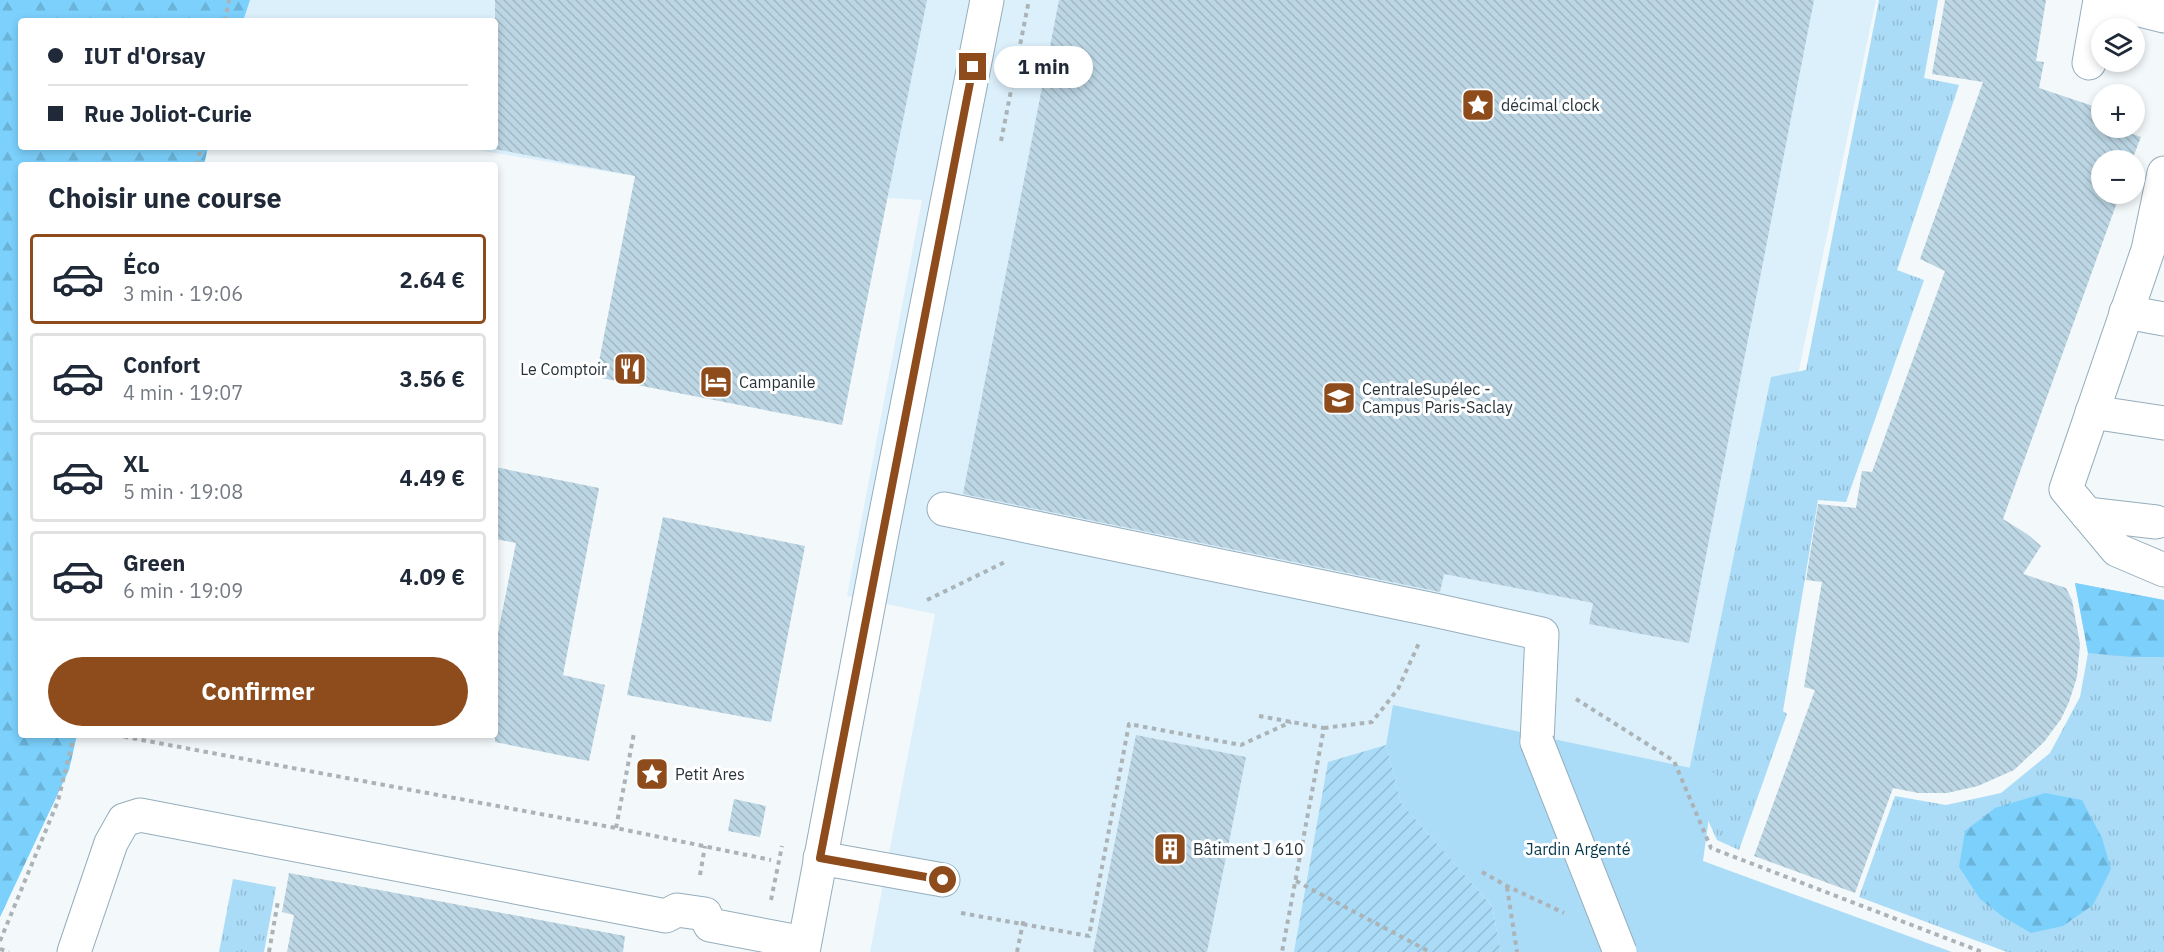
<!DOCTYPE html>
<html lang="fr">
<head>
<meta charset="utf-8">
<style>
  body { margin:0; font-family:"IBM Plex Sans",sans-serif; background:#f2f2f3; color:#1f2937; height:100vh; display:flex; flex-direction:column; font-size:22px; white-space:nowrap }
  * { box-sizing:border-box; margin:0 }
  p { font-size:20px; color:#747a83 }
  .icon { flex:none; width:33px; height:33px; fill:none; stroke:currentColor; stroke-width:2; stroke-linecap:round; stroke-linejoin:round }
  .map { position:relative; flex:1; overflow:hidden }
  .details { position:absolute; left:18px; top:162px; width:480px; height:576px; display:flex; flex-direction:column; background:#fff; border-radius:6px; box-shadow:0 3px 9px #0003 }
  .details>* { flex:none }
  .hud { position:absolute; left:18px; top:18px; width:480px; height:132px; border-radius:6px; box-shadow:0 3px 9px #0003; display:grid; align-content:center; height:132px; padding:0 30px; background:#fff }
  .buttons { position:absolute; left:2091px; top:18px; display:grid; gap:12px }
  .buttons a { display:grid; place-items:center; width:54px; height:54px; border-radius:50%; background:#fff; box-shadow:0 3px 9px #0003; font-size:30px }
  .end { position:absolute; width:27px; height:27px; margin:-14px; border:8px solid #8e4b1c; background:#fff; box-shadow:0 0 0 3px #fff }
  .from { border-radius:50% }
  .bubble { position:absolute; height:42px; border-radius:21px; background:#fff; box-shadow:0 3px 9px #0003; font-size:20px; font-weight:700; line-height:42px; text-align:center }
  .hud b { display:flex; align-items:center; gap:21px; height:57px; font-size:22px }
  .hud b+b { border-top:2px solid #e0e1e3 }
  .hud i { width:15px; height:15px; background:#1f2937 }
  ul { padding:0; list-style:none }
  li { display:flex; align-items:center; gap:18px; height:90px; margin:0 12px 9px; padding:0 18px; border:3px solid #e0e1e3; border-radius:6px }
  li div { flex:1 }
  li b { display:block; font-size:22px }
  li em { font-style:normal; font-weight:700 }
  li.on { border-color:#8e4b1c }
  li>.icon { width:54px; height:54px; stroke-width:1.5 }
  h2 { padding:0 30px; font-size:27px; line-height:72px }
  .cta { display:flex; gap:12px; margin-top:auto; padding:12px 30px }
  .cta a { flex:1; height:69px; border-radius:36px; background:#8e4b1c; color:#fff; font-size:24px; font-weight:700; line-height:69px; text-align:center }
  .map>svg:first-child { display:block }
</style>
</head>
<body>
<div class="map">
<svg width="2164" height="952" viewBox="0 0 2164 952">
  <defs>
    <pattern id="grass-tufts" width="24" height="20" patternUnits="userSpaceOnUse" patternTransform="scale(1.5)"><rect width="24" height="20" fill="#aadcf7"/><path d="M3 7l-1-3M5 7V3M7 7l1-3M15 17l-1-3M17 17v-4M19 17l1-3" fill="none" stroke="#92bdd4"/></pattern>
    <pattern id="forest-firs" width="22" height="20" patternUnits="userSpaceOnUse" patternTransform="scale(1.5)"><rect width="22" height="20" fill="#7bd0fc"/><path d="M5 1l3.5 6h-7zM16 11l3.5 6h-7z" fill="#6ab3d9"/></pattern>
    <pattern id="garden-furrows" width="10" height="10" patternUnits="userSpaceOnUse" patternTransform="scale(1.5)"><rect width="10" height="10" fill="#aadcf7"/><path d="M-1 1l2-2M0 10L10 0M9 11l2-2" fill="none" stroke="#92bdd4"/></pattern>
    <pattern id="building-back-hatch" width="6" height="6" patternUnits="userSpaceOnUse" patternTransform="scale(1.5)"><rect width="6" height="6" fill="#bcd6e4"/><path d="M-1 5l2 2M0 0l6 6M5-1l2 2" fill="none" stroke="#a2b8c4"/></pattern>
  </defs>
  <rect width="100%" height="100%" fill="#f3f8fb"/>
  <polygon fill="#dcf0fc" points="236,0 1876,0 1715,773 1393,705 1501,952 870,952 935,614 847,596 922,200 888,198 640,153 635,176 458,147 495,147 495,21 232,21"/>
  <g fill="url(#grass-tufts)">
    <polygon points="1879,0 1938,0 1924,78 1959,85 1897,270 1924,280 1846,502 1818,500 1783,711 1787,714 1739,850 1717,840 1702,807 1683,800 1771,377 1806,370"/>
    <polygon points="2075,583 2164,600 2164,952 2007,952 1859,897 1895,796 1946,805 2001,793 2050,753 2080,697 2088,653"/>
    <polygon points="233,879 276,887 264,952 219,952"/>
  </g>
  <g fill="url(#forest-firs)">
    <polygon points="0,0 250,0 243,21 21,21 21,147 208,147 204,165 21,165 21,735 77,735 69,770 0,917"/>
    <polygon points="2075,583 2164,600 2164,657 2132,657 2088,653"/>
    <polygon points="2045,793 2082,800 2102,838 2111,869 2093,905 2063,926 2031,933 2002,916 1980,899 1959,867 1965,831 1995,808"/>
  </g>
  <polygon fill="#aadcf7" points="1393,705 1715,773 1703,861 1952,952 1501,952 1492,906 1401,803 1386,745"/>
  <polygon fill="url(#garden-furrows)" points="1386,745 1401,803 1492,906 1501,952 1294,952 1328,762"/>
  <g fill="url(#building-back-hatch)">
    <polygon points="495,0 927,0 842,425 596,377 635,176 495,149"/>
    <polygon points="1059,0 1814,0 1689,643 1589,624 1593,603 1444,574 1440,592 963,494"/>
    <polygon points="1945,0 2046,0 2036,61 2044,62 2039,88 2102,109 2102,128 2116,128 2141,137 2132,160 2102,160 2102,194 2120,194 2003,519 2027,534 2041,546 2023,574 2066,588 2072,600 2080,644 2077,677 2069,702 2061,719 2044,742 2014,770 1978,786 1947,793 1918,793 1893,788 1855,893 1754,856 1815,690 1804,687 1822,582 1806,580 1818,504 1856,508 1862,471 1872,472 1945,271 1920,259 1983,82 1932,74"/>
    <polygon points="495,467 599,488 563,675 605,685 589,761 495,742 495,648 516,543 495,539"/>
    <polygon points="663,517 805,546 771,722 627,695"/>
    <polygon points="1136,735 1246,757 1207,952 1093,952"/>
    <polygon points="734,799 766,806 760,837 728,831"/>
    <polygon points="289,873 625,936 623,952 287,952 294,915 282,912"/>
  </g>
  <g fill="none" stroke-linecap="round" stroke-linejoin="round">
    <g stroke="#95aebc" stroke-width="35">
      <g id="minor">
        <polyline points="2089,63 2100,0 2164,16"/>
        <polyline points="2164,173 2148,250 2066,489 2117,550 2164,570"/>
        <polyline points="2126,312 2164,319"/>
        <polyline points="2092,412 2164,423"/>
        <polyline points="944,509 1434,610 1542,634 1537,742"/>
        <polyline points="2087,514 2156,522"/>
        <polyline points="820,858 943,880"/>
        <polyline points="74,952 111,843 124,820 140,815 666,916 677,910 705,914 710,925 804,943"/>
        <polyline points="803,952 882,533 987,0"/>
      </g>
    </g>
    <g stroke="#acb3b7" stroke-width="4" stroke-dasharray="4.5 4.5" stroke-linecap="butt">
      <polyline points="225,21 229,0"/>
      <polyline points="1001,141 1029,0"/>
      <polyline points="197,165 201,147"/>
      <polyline points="927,600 1005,562"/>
      <polyline points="1576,699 1674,761 1711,848 1982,952"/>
      <polyline points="1259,716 1324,728 1282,952"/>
      <polyline points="1324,728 1372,722 1398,689 1419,643"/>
      <polyline points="115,735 616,828 771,860"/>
      <polyline points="616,828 634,733"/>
      <polyline points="1482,872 1507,886 1564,913"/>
      <polyline points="700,875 705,846"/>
      <polyline points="1296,881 1430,952"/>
      <polyline points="1507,887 1517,952"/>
      <polyline points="771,900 782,846"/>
      <polyline points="961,913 1089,936 1129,724 1241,745 1291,722"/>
      <polyline points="0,941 58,801 74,735"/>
      <polyline points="0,949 9,952"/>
      <polyline points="269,952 278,901"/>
      <polyline points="1017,952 1024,918"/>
    </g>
    <use href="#minor" stroke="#fff" stroke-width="33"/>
    <g stroke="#95aebc" stroke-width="35" stroke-linecap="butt">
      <polyline id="minor-bridge" points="1537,742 1620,952"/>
    </g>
    <use href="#minor-bridge" stroke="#fff" stroke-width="33"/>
  </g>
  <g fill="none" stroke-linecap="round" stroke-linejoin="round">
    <polyline stroke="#8e4b1c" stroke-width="8" points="943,880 820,858 973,67"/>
  </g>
  <defs>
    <g id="sight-square" transform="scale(1.725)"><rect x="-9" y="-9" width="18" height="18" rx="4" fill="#8e4b1c" stroke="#fff"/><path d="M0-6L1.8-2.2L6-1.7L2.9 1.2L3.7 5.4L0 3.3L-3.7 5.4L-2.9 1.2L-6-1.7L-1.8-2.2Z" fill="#fff"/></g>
    <g id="restaurant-square" transform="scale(1.725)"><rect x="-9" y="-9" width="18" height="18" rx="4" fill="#8e4b1c" stroke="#fff"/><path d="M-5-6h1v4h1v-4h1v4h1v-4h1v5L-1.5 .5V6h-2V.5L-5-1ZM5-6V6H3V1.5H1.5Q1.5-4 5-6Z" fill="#fff"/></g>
    <g id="hotel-square" transform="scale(1.725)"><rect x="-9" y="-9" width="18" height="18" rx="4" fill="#8e4b1c" stroke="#fff"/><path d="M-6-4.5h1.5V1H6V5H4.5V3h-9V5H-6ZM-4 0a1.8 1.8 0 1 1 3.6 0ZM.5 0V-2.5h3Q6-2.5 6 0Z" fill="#fff"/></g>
    <g id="university-square" transform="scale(1.725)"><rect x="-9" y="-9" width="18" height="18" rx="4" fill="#8e4b1c" stroke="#fff"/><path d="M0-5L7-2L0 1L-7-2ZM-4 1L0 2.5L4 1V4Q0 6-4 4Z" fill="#fff"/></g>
    <g id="building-square" transform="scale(1.725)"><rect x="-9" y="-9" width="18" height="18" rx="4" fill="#8e4b1c" stroke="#fff"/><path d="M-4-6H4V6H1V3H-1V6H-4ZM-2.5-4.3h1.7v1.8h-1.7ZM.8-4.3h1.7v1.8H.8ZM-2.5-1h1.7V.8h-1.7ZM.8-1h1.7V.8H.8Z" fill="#fff"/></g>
  </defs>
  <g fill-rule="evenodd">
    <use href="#sight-square" x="1478" y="105"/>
    <use href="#restaurant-square" x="630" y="369"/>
    <use href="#hotel-square" x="716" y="382"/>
    <use href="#university-square" x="1339" y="398"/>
    <use href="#sight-square" x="652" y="774"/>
    <use href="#building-square" x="1170" y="849"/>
  </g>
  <g text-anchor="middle" stroke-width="6" stroke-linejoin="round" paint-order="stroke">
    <g font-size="16" fill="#293339" stroke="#fff" text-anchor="start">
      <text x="1501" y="111">décimal clock</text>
      <text x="607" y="375" text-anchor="end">Le Comptoir</text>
      <text x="739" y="388">Campanile</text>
      <text x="1362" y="395">CentraleSupélec -<tspan x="1362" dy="18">Campus Paris-Saclay</tspan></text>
      <text x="675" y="780">Petit Ares</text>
      <text x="1193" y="855">Bâtiment J 610</text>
    </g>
    <g font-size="16" fill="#04394e" stroke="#fff">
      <text x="1578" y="855">Jardin Argenté</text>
    </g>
  </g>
</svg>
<div class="buttons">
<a><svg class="icon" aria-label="layers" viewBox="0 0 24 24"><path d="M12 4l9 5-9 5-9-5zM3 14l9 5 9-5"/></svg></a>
<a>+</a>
<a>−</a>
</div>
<i class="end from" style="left:943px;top:880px"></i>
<i class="end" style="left:973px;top:67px"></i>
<div class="bubble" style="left:994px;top:46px;width:99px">1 min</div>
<div class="hud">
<b><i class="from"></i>IUT d'Orsay</b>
<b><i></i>Rue Joliot-Curie</b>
</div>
<section class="details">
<h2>Choisir une course</h2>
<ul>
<li class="on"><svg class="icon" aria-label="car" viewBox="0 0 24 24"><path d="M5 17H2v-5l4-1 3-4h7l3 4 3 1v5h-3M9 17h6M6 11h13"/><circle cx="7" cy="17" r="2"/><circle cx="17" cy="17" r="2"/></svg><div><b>Éco</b><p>3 min · 19:06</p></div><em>2.64 €</em></li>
<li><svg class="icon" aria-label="car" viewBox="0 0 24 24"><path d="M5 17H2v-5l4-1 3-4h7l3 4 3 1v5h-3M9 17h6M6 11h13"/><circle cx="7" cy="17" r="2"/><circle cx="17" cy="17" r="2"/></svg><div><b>Confort</b><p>4 min · 19:07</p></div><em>3.56 €</em></li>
<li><svg class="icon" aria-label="car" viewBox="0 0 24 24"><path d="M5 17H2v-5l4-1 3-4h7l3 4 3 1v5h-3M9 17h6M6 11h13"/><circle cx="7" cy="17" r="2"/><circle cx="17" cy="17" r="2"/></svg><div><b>XL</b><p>5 min · 19:08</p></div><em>4.49 €</em></li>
<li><svg class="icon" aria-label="car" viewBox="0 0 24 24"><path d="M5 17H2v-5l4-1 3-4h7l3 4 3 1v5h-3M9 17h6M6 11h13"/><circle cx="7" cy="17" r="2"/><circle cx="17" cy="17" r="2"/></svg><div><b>Green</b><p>6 min · 19:09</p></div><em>4.09 €</em></li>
</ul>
<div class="cta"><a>Confirmer</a></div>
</section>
</div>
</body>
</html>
